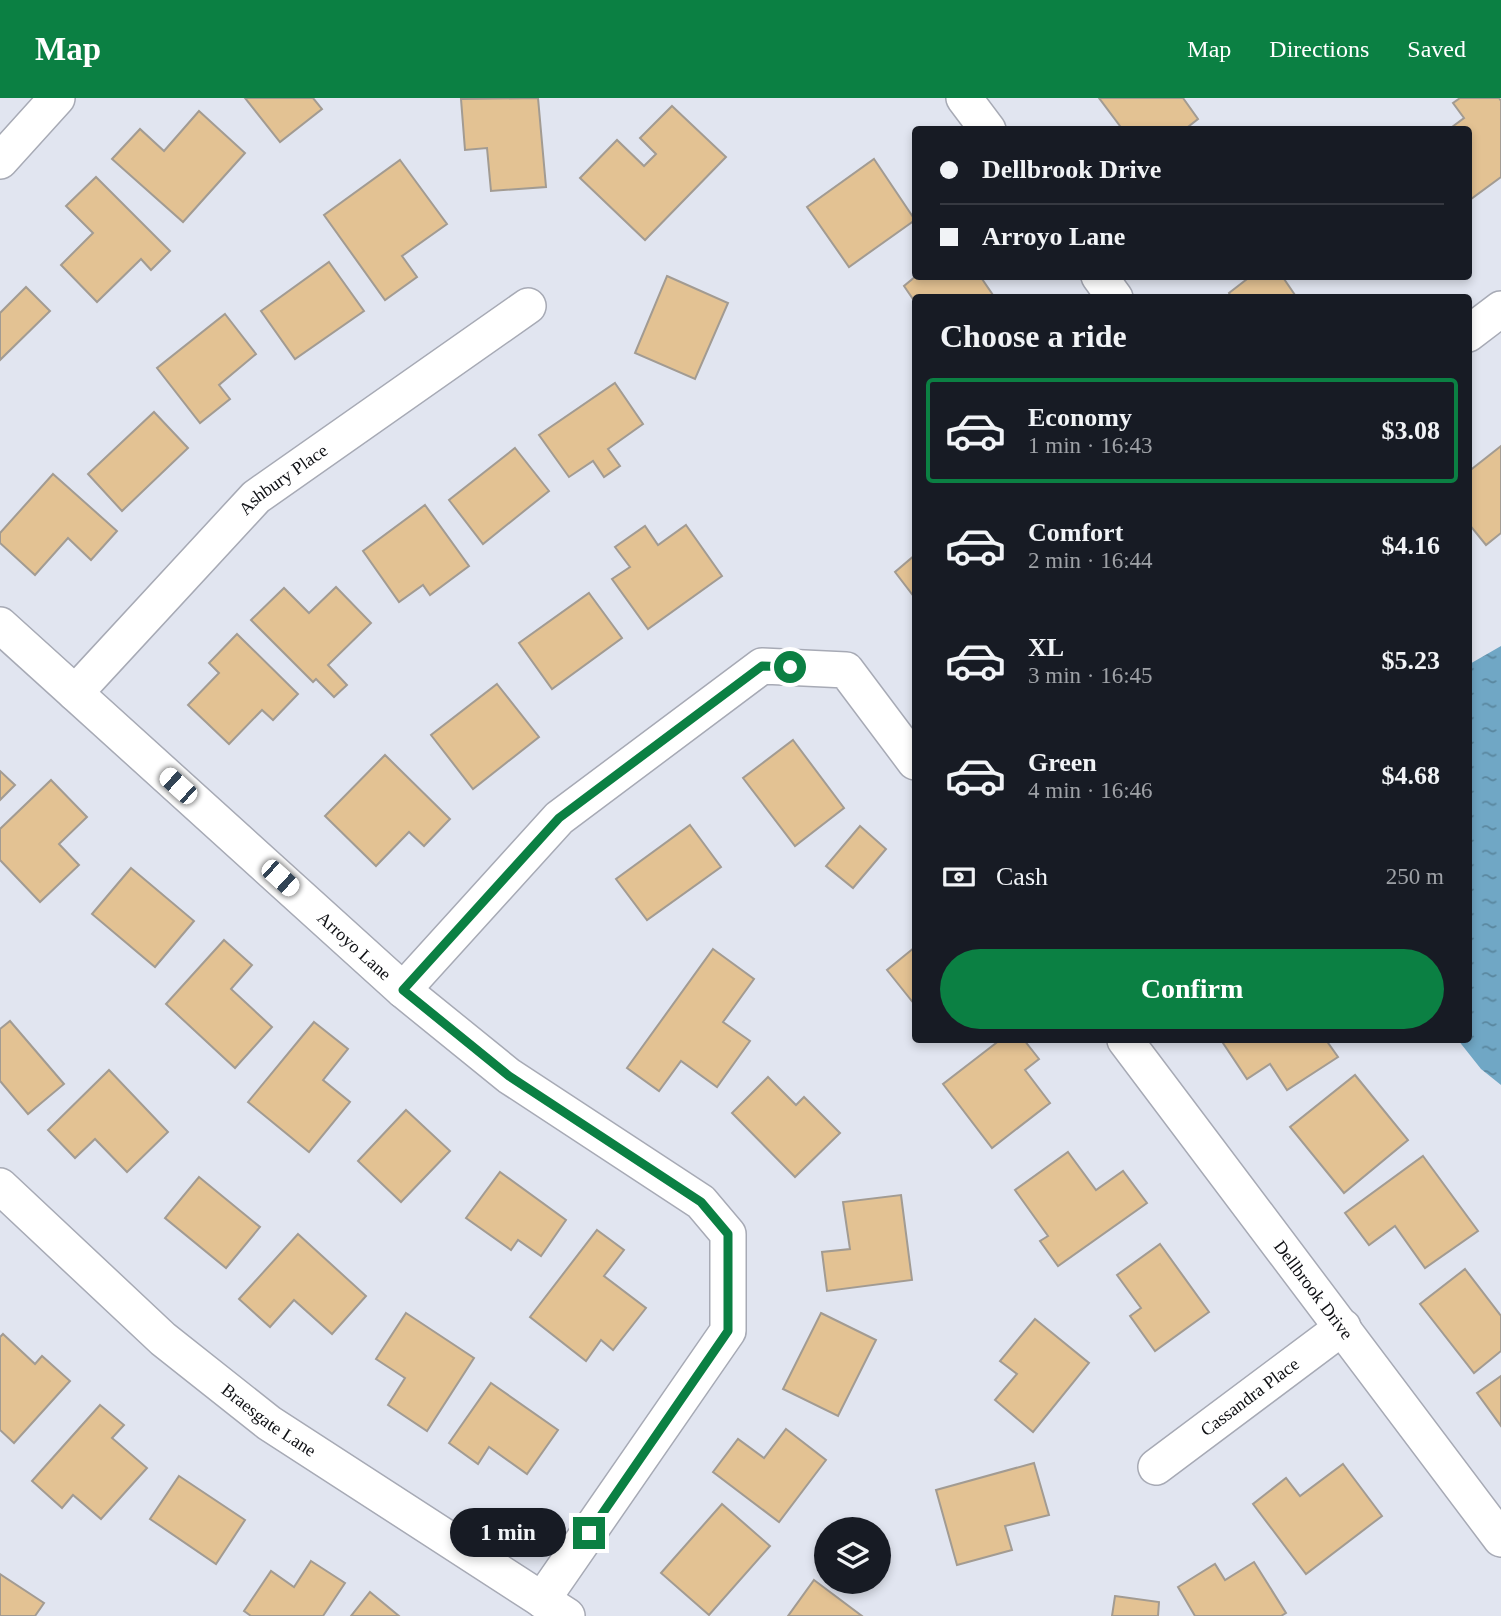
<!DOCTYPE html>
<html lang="en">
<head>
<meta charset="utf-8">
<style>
  body { margin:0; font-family:"Times New Roman",serif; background:#20242c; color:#f1f3f6; height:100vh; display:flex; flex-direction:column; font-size:26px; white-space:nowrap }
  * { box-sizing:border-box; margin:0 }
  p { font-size:23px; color:#9ea1a6 }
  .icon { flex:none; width:38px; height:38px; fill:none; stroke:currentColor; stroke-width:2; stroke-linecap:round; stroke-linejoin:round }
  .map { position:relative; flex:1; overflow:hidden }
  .drawer { position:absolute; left:912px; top:196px; width:560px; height:749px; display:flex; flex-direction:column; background:#171b24; border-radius:7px; box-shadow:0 4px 10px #0003 }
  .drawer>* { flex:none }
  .hud { position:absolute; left:912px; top:28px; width:560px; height:154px; border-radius:7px; box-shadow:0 4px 10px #0003; display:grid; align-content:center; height:154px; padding:0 28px; background:#171b24 }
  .tools { position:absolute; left:814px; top:1419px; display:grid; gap:14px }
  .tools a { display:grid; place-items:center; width:77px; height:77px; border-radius:50%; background:#171b24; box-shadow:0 4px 10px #0003; font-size:35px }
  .end { position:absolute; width:32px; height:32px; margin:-16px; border:9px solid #0b8043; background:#fff; box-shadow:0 0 0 4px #fff }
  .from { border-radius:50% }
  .bubble { position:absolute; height:49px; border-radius:24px; background:#171b24; box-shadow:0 4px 10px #0003; font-size:23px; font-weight:800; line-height:49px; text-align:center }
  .car { position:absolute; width:21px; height:42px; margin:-21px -10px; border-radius:9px; box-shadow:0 0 5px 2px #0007; background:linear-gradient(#fff 24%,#345 0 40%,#fff 0 76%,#345 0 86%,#fff 0) }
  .hud b { display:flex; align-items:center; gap:24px; height:66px; font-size:26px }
  .hud b+b { border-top:2px solid #363941 }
  .hud i { width:18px; height:18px; background:#f1f3f6 }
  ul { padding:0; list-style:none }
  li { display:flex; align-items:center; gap:21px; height:105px; margin:0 14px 10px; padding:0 14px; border:4px solid transparent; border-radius:7px }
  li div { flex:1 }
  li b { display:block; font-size:26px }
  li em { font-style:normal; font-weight:800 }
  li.selected { border-color:#0b8043 }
  li>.icon { width:63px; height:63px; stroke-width:1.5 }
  h2 { padding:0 28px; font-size:32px; line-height:84px }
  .pay { display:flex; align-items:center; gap:18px; height:77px; padding:0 28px; font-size:26px }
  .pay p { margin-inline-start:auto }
  .cta { display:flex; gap:14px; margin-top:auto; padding:14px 28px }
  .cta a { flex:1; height:80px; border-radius:42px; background:#0b8043; color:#fff; font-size:28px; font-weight:800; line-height:80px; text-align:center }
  header { display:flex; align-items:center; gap:42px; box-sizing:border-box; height:98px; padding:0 35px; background:#0b8043; color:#fff }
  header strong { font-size:33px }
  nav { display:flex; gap:38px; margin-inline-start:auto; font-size:24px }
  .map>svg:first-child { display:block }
</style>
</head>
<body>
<header>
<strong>Map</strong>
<nav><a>Map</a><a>Directions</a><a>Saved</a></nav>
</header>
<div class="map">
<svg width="1501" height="1518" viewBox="0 0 1501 1518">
  <defs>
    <pattern id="water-ripples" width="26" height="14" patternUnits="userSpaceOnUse" patternTransform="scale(1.75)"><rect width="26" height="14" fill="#70a7c5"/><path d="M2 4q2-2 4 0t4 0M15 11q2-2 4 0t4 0" fill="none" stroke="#5a879f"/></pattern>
  </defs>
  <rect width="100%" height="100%" fill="#e1e5f0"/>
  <polygon fill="url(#water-ripples)" points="1501,548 1501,987 1481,971 1458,942 1468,942 1468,567"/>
  <g fill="#e3c293" stroke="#a29b92" stroke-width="2">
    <polygon points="245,0 313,0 322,11 280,44"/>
    <polygon points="538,0 546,89 491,93 487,50 465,52 461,1"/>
    <polygon points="1099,0 1183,0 1198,21 1184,32 1123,32"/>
    <polygon points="1460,0 1499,0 1501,3 1501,79 1471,101 1468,97 1468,32 1448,32 1464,20 1453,5"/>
    <polygon points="672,8 726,59 645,142 580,80 617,42 644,68 656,56 640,40"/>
    <polygon points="199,13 245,55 183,124 112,61 140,31 164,53"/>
    <polygon points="874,61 915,122 849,169 807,109"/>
    <polygon points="400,62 447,126 402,158 417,179 385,202 324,117"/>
    <polygon points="96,79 170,153 151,172 141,161 97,204 61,167 93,135 66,108"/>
    <polygon points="329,164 364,213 295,261 261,213"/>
    <polygon points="667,178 728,205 695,281 635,255"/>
    <polygon points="916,178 980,178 995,200 915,200 915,204 904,188"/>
    <polygon points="1251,178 1282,178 1297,200 1232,200 1229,195"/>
    <polygon points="26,189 50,213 0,262 0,215"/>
    <polygon points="225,216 256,256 219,287 230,301 200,325 157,270"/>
    <polygon points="615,285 643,326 608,351 620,368 604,379 593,363 569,379 539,337"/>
    <polygon points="154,314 188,350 122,413 88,376"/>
    <polygon points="1501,348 1501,435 1486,447 1468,425 1468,374"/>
    <polygon points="515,350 549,393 483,446 449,402"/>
    <polygon points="53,376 117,433 91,462 68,440 35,477 0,445 0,435"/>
    <polygon points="425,407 469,468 430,497 423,487 399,504 363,453"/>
    <polygon points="686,427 722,478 648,531 612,481 630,469 615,449 645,428 658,447"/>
    <polygon points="915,457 915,500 895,474"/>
    <polygon points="336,489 371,525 328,567 347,587 334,599 316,581 313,584 251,522 284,490 309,515"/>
    <polygon points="589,495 622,540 552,591 519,545"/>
    <polygon points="237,536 298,596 273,622 262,612 229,646 188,607 219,575 209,565"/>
    <polygon points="497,586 539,639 473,691 431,637"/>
    <polygon points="793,642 844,710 795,748 743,680"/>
    <polygon points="385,657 450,721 424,748 409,734 376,768 325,718"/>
    <polygon points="0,673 15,687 0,702"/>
    <polygon points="51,682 87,719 59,746 79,767 40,804 0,762 0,731"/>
    <polygon points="690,727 721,769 647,822 616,781"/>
    <polygon points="860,728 886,751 853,790 826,768"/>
    <polygon points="131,770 194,823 155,869 92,816"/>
    <polygon points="224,842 252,867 231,891 272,929 235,970 166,906"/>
    <polygon points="915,849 915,907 887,872"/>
    <polygon points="713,851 754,881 723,924 750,943 717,989 681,963 659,993 627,970"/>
    <polygon points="10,923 64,986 28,1016 0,983 0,931"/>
    <polygon points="314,924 348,951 323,982 350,1004 309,1054 248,1004"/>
    <polygon points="1000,942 1024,942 1039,961 1025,972 1050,1005 992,1050 943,986"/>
    <polygon points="1221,942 1326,942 1338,959 1287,992 1270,966 1247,981"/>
    <polygon points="109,972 168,1034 127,1074 95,1041 75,1060 48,1032"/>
    <polygon points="1355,977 1408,1042 1344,1095 1290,1029"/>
    <polygon points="768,979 796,1007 804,999 840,1035 795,1079 732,1015"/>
    <polygon points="406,1012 450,1053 401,1104 358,1063"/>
    <polygon points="1068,1054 1096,1092 1123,1073 1147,1105 1058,1168 1040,1143 1048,1138 1015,1092"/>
    <polygon points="1423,1058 1478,1133 1425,1170 1395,1128 1369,1147 1345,1115"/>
    <polygon points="500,1074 566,1122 541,1158 518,1142 511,1152 466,1120"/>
    <polygon points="199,1079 260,1129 226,1170 165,1120"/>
    <polygon points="901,1097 912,1182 827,1193 822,1154 850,1151 843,1104"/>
    <polygon points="597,1132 624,1152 604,1178 646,1210 613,1252 601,1242 586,1263 530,1219"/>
    <polygon points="298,1136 366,1198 332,1236 294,1202 270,1229 239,1201"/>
    <polygon points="1160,1146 1209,1214 1155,1253 1130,1218 1141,1210 1117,1177"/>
    <polygon points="1465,1171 1501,1218 1501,1253 1474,1275 1420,1206"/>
    <polygon points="406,1215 474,1260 427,1333 388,1307 405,1280 376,1261"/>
    <polygon points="821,1215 876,1242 838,1318 783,1291"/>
    <polygon points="1035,1221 1089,1265 1033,1334 995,1302 1017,1276 1000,1263"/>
    <polygon points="3,1236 35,1266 42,1258 70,1283 14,1345 0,1332 0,1239"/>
    <polygon points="1501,1278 1501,1328 1477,1295"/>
    <polygon points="491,1285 558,1332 527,1376 489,1349 478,1366 449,1345"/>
    <polygon points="100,1307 124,1327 112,1340 147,1370 101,1421 73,1397 62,1410 32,1383"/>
    <polygon points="786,1331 826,1362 779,1424 713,1374 738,1341 764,1360"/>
    <polygon points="1034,1365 1049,1417 1005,1428 1012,1452 957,1467 936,1392"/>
    <polygon points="1343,1366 1382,1418 1306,1476 1253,1406 1286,1380 1300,1398"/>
    <polygon points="179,1378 245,1422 216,1466 150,1421"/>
    <polygon points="722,1406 770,1448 709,1517 661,1475"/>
    <polygon points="311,1463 345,1485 323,1518 251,1518 244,1513 271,1473 294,1489"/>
    <polygon points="1254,1464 1286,1515 1281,1518 1195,1518 1178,1489 1215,1466 1225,1482"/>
    <polygon points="0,1476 44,1505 35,1518 0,1518"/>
    <polygon points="814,1482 862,1518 788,1518"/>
    <polygon points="370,1494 399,1518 351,1518"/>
    <polygon points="1115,1498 1159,1504 1158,1518 1112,1518"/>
  </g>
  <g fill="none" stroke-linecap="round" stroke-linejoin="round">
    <g stroke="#a7aab5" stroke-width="38">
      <g id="street">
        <polyline points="964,0 988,32"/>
        <polyline points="0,63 57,0"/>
        <polyline points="1099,178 1115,200"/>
        <polyline points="1468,236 1501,211"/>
        <path id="s1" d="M0 527 403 892 509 978 701 1104 728 1136V1233L542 1502"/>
        <path id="s2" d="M75 595 256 399 528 208"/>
        <polyline points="403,892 559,720 762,568 846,572 915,664"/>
        <path id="s3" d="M1125 942 1501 1441"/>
        <path id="s4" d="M0 1088 163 1241 269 1325 567 1518"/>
        <path id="s5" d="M1156 1369 1343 1229"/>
      </g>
    </g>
    <use href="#street" stroke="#fff" stroke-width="35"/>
  </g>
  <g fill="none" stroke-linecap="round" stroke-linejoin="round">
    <polyline stroke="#0b8043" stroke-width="9" points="589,1435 728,1233 728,1136 701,1104 509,978 403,892 559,720 762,568 790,569"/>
  </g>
  <g text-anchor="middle" stroke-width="5" stroke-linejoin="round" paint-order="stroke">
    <g font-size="18" fill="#0f1014" stroke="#e1e5f0">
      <text dy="6" stroke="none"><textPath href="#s2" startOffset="299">Ashbury Place</textPath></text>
      <text dy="6" stroke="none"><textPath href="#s1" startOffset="478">Arroyo Lane</textPath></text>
      <text dy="6" stroke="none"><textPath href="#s3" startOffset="313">Dellbrook Drive</textPath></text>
      <text dy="6" stroke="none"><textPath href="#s5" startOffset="117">Cassandra Place</textPath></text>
      <text dy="6" stroke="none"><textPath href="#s4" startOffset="357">Braesgate Lane</textPath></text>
    </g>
  </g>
</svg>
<div class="tools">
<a><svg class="icon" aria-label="layers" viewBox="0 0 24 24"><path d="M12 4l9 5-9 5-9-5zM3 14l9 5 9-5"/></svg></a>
</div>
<i class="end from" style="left:790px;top:569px"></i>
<i class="end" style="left:589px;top:1435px"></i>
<div class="bubble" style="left:450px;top:1410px;width:116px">1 min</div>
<i class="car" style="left:178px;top:688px;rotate:312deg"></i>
<i class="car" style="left:280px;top:780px;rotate:132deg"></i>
<div class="hud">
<b><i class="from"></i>Dellbrook Drive</b>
<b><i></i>Arroyo Lane</b>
</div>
<section class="drawer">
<h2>Choose a ride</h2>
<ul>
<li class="selected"><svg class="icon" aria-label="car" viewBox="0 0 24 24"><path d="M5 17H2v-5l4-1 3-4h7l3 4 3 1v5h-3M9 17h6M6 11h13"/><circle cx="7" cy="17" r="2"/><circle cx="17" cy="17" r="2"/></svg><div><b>Economy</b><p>1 min · 16:43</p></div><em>$3.08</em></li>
<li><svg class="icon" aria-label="car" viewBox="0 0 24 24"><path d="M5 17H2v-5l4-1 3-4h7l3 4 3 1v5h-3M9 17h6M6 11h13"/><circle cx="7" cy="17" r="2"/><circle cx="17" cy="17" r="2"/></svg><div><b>Comfort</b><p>2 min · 16:44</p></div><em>$4.16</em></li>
<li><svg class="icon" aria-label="car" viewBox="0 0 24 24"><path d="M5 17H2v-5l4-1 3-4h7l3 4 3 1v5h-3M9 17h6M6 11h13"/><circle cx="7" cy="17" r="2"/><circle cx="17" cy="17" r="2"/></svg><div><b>XL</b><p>3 min · 16:45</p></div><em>$5.23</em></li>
<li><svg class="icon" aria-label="car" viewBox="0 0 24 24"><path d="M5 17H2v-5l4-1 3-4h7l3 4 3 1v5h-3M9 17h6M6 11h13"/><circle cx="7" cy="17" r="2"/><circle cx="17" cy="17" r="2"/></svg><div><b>Green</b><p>4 min · 16:46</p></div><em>$4.68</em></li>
</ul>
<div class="pay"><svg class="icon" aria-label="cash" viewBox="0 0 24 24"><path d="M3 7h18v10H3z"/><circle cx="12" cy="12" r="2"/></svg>Cash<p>250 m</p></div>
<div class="cta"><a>Confirm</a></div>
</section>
</div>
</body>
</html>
